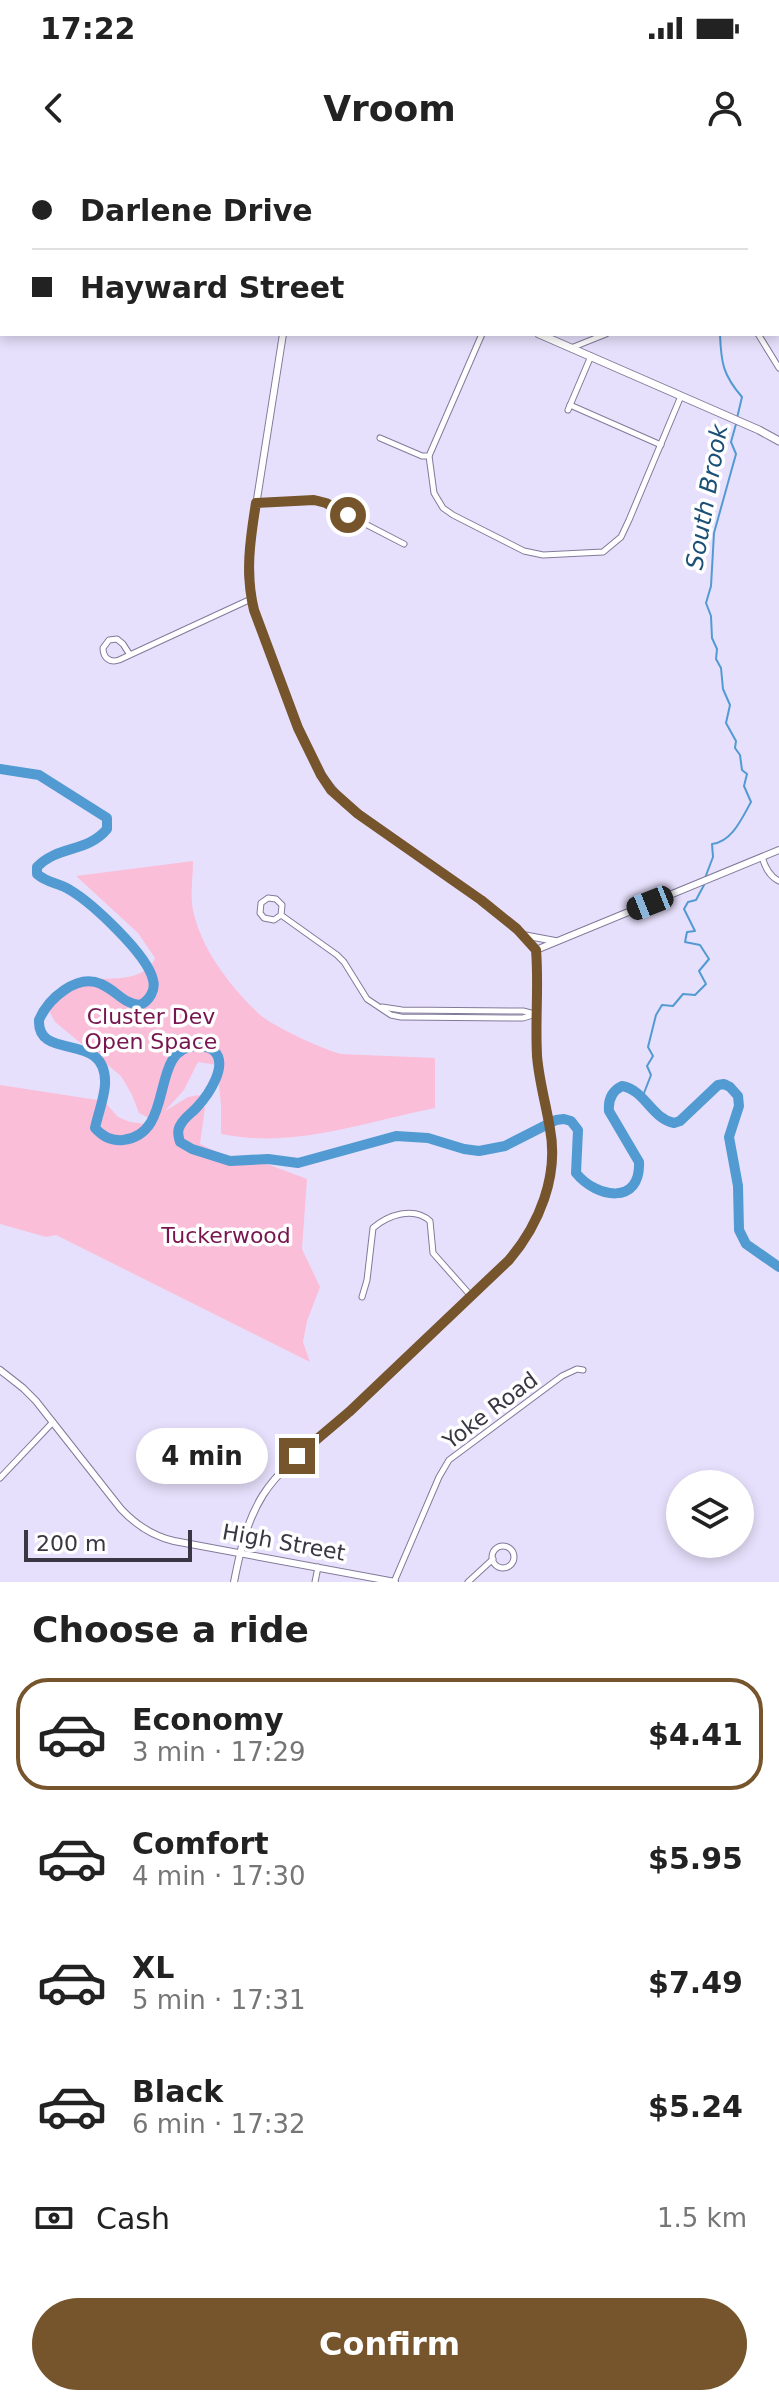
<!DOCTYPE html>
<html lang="en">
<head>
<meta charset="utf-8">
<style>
  body { margin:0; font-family:"DejaVu Sans",sans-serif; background:#f2f2f2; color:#222; height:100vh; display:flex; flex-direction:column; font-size:30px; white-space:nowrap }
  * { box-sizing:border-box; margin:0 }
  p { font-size:26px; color:#767676 }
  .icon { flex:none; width:44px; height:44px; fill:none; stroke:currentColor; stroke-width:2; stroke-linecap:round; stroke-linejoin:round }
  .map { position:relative; height:1422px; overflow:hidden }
  .panel { display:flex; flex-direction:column; background:#fff; flex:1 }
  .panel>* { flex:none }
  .top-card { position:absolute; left:0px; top:0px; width:780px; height:176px; box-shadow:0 4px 12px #0003; display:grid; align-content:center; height:176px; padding:0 32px; background:#fff }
  .tools { position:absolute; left:666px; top:1310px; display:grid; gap:16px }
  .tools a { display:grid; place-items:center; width:88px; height:88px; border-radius:50%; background:#fff; box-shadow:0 4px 12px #0003; font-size:40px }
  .scale { position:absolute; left:24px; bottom:20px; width:168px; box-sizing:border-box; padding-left:8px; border:4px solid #3a3644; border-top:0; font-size:22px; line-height:28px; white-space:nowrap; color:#3a3644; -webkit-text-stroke:6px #fff; paint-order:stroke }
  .end { position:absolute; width:36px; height:36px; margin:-18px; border:10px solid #76552c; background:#fff; box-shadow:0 0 0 4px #fff }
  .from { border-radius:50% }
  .bubble { position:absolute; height:56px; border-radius:28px; background:#fff; box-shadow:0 4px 12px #0003; font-size:26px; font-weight:700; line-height:56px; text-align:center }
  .car { position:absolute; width:24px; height:48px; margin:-24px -12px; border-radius:10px; box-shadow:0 0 6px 2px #0007; background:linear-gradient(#222 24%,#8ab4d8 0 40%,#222 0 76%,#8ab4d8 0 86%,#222 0) }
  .top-card b { display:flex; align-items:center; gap:28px; height:76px; font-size:30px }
  .top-card b+b { border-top:2px solid #e0e0e0 }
  .top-card i { width:20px; height:20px; background:#222 }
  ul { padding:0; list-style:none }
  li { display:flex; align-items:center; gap:24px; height:112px; margin:0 16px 12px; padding:0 16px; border:4px solid transparent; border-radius:32px }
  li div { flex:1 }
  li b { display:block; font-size:30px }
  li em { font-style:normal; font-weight:700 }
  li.selected { border-color:#76552c }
  li>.icon { width:72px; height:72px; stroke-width:1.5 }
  h2 { padding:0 32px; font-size:36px; line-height:96px }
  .pay { display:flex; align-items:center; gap:20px; height:88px; padding:0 32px; font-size:30px }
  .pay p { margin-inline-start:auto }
  .button { display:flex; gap:16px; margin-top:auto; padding:16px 32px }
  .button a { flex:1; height:92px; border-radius:48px; background:#76552c; color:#fff; font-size:32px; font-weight:700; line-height:92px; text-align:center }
  .status { display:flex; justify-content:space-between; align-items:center; height:56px; padding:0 40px; background:#fff; direction:ltr }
  .status svg { height:22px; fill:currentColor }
  header { display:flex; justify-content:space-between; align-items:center; height:104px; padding:0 32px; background:#fff; font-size:36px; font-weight:700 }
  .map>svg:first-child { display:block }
</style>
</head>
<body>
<div class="status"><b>17:22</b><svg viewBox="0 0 49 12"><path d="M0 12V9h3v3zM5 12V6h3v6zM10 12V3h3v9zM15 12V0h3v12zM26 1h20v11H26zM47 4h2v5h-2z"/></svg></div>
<header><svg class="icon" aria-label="back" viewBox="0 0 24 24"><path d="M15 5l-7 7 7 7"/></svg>Vroom<svg class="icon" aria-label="person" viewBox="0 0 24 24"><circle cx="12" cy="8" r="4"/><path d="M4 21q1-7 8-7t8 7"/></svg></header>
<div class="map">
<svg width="779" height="1422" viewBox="0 0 779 1422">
  <rect width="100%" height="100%" fill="#e7e0fc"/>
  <path fill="#fabed9" d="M193 701C193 717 190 735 193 750 201 789 230 826 258 853 270 865 324 890 341 894L435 898V948C364 962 295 989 221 974V945L217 905 198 902 184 930 165 951 188 937 199 935 205 948 200 984 224 995 267 1004 307 1019 302 1089 320 1127 307 1161 303 1182 310 1202 56 1075 46 1077 0 1064V925L104 941 118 957 130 962 146 964 153 960 139 953 132 935 121 916 55 862 46 845C53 835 61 825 74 821 98 815 143 827 155 798L138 773 76 716Z"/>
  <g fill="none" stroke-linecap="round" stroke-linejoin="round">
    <g stroke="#529ad2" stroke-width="2">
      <polyline points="778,19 779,18"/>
      <path d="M720 174C721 203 723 215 742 237L737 258"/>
      <path d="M705 718 713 697 712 684C732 682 742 658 751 642L744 626 747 614 742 610 740 595 735 588 736 581 726 563 730 545 723 529 721 508 716 499 717 489 712 478 711 456 706 443 711 426 714 373 736 294 731 282 736 264"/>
      <polyline points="641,936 644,933 651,915 647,906 653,896 648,887 656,855 662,845 673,846 683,834 695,835 706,824 699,811 709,799 700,785 685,782 687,772 695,771 684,749 688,742 696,740 704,725"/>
    </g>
    <path stroke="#529ad2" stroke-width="10" d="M0 609 39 615 107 658V669C87 693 58 685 37 707V714C47 723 59 723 70 730 92 743 148 795 153 820 156 830 149 841 140 845 123 844 116 830 101 824 77 813 48 839 39 860 37 903 108 869 105 925 104 939 98 954 95 968 102 976 112 981 123 980 177 974 148 888 196 886 202 886 209 886 214 891 229 905 208 935 198 946 193 952 185 957 181 964 177 970 178 975 180 982L192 989 230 1001 268 999 298 1003 396 976 428 978 464 989 479 991 505 986 556 960 564 959 571 961 578 970 576 1013C596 1038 641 1046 639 1002L609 951C608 940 612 931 622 926 645 930 651 958 674 963L680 961 718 925 724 924 730 927 738 936 739 946 729 977 738 1026 739 1070 746 1084 779 1107"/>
    <g stroke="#827a99" stroke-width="7">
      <g id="minor">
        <polyline points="123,0 123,2"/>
        <polyline points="216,2 217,0"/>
        <polyline points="576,2 577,0"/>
        <polyline points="778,113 779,112"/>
        <polyline points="482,174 429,296 434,333 443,348 453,355 524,391 543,395 603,392 621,377 629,360 681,236"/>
        <polyline points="758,174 779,208"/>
        <polyline points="571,188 606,174"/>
        <polyline points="570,245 661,285"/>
        <polyline points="568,250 591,196"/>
        <polyline points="380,278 422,296 429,296"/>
        <polyline points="256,343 319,340 404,384"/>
        <path d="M130 495 123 484 117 479 109 480 103 488C103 498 110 503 119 500L251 439"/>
        <path d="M762 697C765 707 769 716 779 721"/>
        <polyline points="281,755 282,745 276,739 268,738 261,743 260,753 264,758 274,760 281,755 337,795 344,802 367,839 391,855 401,857 523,858 536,854"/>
        <polyline points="382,847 402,850 523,851 535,854"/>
        <path d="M362 1137 367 1120 373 1068C388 1055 414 1046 430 1061L433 1093 471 1136"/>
        <polyline points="0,1318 53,1262"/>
        <circle cx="503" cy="1397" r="11"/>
        <polyline points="315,1422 318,1407"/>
        <polyline points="394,1422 439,1317 449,1300 562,1216 577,1209 583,1210"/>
        <polyline points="468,1422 493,1399"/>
      </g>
    </g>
    <g stroke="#827a99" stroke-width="8">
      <g id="tertiary">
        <polyline points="283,174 252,371 248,413 254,450 294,558 321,615 344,643 481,740 517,769 536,790"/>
        <polyline points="523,775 555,781"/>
        <path d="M0 1210 23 1228 36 1241 121 1349C136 1365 152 1376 174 1381L395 1422"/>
        <path d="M234 1422C240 1392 246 1362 263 1335 283 1304 314 1284 342 1259 394 1211 445 1161 497 1112 534 1075 557 1026 551 973 548 949 540 926 538 901 535 864 539 827 536 790L779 690"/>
      </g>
    </g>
    <g stroke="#827a99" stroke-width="9">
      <g id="secondary">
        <polyline points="0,65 2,63"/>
        <polyline points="539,174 759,270 779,281"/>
      </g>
    </g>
    <use href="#minor" stroke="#fff" stroke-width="5"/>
    <use href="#tertiary" stroke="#fff" stroke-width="6"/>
    <use href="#secondary" stroke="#fff" stroke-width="7"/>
  </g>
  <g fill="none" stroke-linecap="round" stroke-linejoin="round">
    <path stroke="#76552c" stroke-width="10" d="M297 1296 349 1252 509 1100C539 1065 559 1016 550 969 546 944 539 921 537 896 535 860 539 825 536 790L517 769 481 740 358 654 331 630 321 615 298 568 254 450C245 414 250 380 256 343L314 340 326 343 348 355"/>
  </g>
  <g text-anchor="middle" stroke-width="7" stroke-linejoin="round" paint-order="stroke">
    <g font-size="22" fill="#77164e" stroke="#fff">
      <text x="151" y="864">Cluster Dev<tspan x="151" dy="25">Open Space</tspan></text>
      <text x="226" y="1083">Tuckerwood</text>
    </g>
    <g font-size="22" fill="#3a3644" stroke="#fff">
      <text transform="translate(490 1250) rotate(-37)" y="8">Yoke Road</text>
      <text transform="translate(284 1382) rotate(10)" y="8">High Street</text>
    </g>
    <g font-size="24" font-style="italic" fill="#1b5076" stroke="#fff">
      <text transform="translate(707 337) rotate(-80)" y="8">South Brook</text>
    </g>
  </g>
</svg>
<div class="tools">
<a><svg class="icon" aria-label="layers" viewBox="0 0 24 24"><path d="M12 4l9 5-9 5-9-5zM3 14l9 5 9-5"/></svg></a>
</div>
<div class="scale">200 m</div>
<i class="end from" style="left:348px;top:355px"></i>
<i class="end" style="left:297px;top:1296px"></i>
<div class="bubble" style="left:136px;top:1268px;width:132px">4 min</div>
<i class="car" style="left:650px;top:743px;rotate:248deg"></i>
<div class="top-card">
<b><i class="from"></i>Darlene Drive</b>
<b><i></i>Hayward Street</b>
</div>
</div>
<section class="panel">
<h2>Choose a ride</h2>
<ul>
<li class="selected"><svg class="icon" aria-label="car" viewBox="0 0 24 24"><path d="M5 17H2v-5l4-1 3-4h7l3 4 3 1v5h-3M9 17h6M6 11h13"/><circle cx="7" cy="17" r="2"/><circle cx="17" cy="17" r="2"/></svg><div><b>Economy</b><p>3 min · 17:29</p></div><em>$4.41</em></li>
<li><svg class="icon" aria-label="car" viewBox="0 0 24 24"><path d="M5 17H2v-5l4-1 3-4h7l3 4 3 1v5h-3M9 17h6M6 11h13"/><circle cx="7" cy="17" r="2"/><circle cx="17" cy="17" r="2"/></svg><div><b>Comfort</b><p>4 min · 17:30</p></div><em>$5.95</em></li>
<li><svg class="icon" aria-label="car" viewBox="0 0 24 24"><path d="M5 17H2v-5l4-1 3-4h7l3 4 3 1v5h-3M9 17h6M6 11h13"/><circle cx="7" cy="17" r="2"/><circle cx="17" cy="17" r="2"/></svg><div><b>XL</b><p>5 min · 17:31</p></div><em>$7.49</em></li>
<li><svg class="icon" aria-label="car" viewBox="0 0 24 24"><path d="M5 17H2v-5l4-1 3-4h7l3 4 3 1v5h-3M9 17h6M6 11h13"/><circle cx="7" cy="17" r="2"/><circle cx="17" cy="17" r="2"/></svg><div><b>Black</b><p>6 min · 17:32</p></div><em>$5.24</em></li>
</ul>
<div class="pay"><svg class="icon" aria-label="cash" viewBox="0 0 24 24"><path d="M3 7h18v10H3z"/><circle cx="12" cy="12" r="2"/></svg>Cash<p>1.5 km</p></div>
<div class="button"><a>Confirm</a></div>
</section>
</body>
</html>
